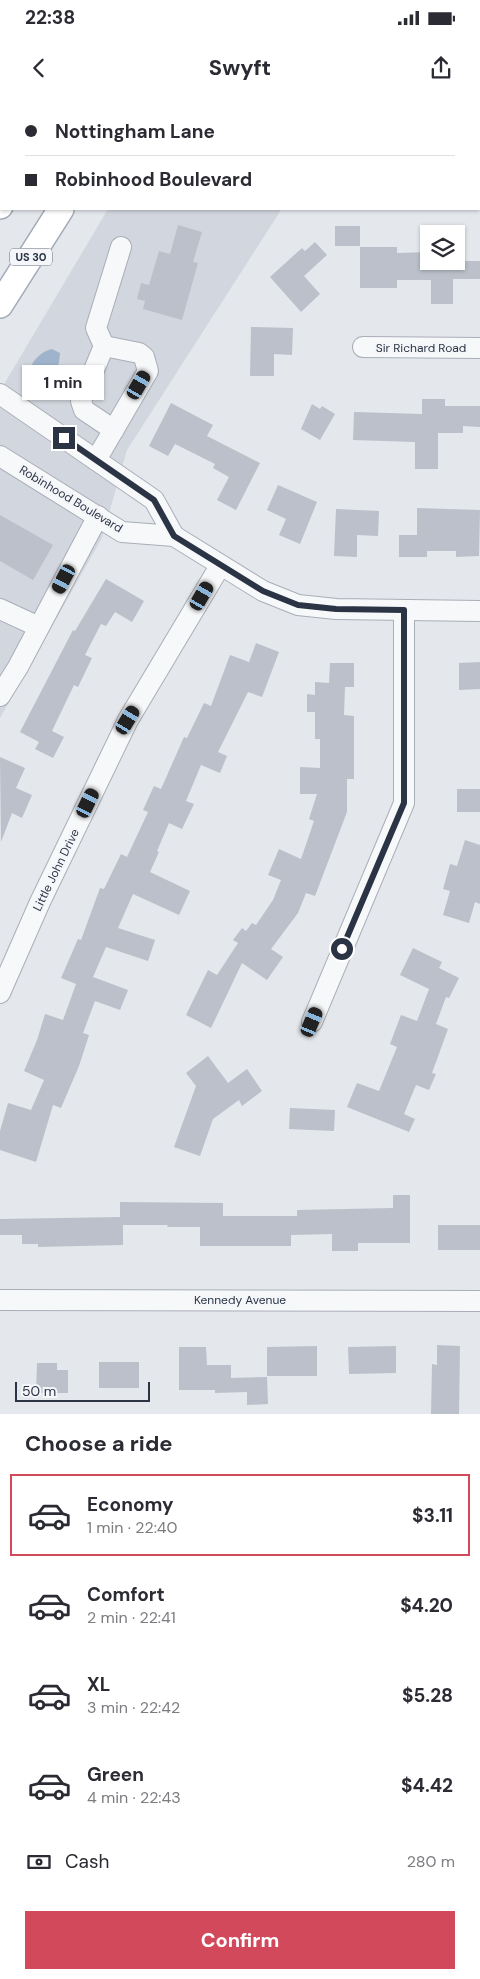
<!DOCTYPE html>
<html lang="en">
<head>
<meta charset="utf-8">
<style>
  body { margin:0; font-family:"DM Sans",sans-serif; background:#f7f7f7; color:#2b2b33; height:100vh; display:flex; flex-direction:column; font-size:19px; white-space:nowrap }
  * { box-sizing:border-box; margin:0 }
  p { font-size:16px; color:#7c7c81 }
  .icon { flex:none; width:28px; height:28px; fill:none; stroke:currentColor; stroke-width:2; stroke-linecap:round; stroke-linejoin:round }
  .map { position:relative; height:1314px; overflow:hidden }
  .panel { display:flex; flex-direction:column; background:#fff; flex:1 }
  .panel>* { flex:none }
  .top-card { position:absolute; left:0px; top:0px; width:480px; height:110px; box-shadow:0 1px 4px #0004; display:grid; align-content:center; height:110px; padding:0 25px; background:#fff }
  .buttons { position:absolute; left:420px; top:125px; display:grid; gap:10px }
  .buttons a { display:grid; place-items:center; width:45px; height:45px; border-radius:0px; background:#fff; box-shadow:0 1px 4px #0004; font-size:25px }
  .scale { position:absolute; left:15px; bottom:12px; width:135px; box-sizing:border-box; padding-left:5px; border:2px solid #2b3445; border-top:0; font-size:14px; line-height:18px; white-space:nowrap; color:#2b3445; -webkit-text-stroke:4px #f4f6f9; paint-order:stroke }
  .end { position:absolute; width:22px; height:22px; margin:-11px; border:6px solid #2b3445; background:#fff; box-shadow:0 0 0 2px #fff }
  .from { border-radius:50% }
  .bubble { position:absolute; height:35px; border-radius:0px; background:#fff; box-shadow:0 1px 4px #0004; font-size:16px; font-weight:700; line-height:35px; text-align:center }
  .car { position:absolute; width:15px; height:30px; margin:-15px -8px; border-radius:6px; box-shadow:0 0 4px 1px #0007; background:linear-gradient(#222 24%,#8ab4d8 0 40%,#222 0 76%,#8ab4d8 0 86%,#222 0) }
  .top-card b { display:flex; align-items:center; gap:18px; height:48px; font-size:19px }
  .top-card b+b { border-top:1px solid #e1e1e2 }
  .top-card i { width:12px; height:12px; background:#2b2b33 }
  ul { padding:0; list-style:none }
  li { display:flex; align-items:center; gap:15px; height:82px; margin:0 10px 8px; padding:0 15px; border:2px solid transparent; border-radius:0px }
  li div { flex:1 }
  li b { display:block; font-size:19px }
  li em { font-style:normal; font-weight:700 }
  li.selected { border-color:#d1495b }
  li>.icon { width:45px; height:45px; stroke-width:1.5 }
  h2 { padding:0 25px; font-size:22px; line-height:60px }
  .pay { display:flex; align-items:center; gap:12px; height:55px; padding:0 25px; font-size:19px }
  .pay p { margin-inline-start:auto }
  .action { display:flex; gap:10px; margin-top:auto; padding:10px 25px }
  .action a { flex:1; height:58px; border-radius:0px; background:#d1495b; color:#fff; font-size:20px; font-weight:700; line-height:58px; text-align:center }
  .status { display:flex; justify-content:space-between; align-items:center; height:35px; padding:0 25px; background:#fff; direction:ltr }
  .status svg { height:14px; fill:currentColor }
  header { display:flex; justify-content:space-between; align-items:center; height:65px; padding:0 25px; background:#fff; font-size:22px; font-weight:700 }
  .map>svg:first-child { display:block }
</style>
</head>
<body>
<div class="status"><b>22:38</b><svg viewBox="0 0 49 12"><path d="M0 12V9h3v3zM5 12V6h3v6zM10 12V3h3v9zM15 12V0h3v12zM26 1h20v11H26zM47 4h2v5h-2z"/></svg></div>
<header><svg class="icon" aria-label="back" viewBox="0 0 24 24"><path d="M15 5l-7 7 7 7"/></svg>Swyft<svg class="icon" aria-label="share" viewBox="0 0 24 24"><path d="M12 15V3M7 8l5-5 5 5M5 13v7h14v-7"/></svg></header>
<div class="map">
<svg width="480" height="1314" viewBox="0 0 480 1314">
  <rect width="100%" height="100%" fill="#e4e7ec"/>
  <polygon fill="#d2d6de" points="108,109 281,110 127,350 102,438 0,618 0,291"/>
  <polygon fill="#c9d6c5" points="178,0 480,0 480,63 479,1 178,1"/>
  <path fill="#9fb4cc" d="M52 249 60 253C59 267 54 289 39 293 16 284 33 252 52 249Z"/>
  <g fill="#bbc0ca">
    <polygon points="178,125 202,132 193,162 198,163 182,220 143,209 145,201 137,199 141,183 149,185 159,151 170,154"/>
    <rect x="335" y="126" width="25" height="20"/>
    <polygon points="315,142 327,155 304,176 320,194 301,212 270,177 302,148 305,151"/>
    <polygon points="360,147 397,147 397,153 429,152 429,161 480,161 480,179 453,179 453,204 431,204 431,180 397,180 397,188 360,188"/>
    <polygon points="251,227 293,228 292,255 274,254 274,276 250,276"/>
    <polygon points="422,299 445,299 445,306 480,306 480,327 463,326 463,333 438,333 438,369 415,369 415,342 353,340 354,312 422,314"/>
    <polygon points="171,303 213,325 207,336 260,363 236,410 217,400 229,377 213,368 215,364 175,344 168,356 149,346"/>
    <polygon points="312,304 320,309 322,306 335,314 320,340 301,329"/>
    <polygon points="278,385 317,402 300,444 279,435 286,419 267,410"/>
    <polygon points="417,408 480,410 479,456 456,457 456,451 427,451 427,457 399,457 399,435 417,435"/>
    <polygon points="336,409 379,411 378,436 357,435 357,457 334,456"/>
    <polygon points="0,415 53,445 33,480 0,461"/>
    <polygon points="106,479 144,501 132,522 115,512 106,526 101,524 85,555 92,558 78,587 74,585 52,631 64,637 53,658 35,649 39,642 20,632 73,530 75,531"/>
    <polygon points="256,543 279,552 262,597 248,592 218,652 227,656 220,673 201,665 186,701 194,704 182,729 169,723 157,751 159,752 150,772 190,791 179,815 133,794 118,828 155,840 148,861 106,847 93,877 128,890 120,910 95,901 83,933 89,935 79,966 61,1008 53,1005 36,1062 0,1050 0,1031 8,1003 31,1010 44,980 24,971 37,940 45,914 63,920 76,884 61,878 78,839 81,840 100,788 104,789 121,754 127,757 148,712 143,710 154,686 161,689 184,637 187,638 204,603 211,606 230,555 249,562"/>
    <polygon points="480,562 480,589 459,590 459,563"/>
    <polygon points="330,563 354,563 354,587 345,587 344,615 354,616 354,679 347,679 347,712 315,796 306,793 298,813 271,849 283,857 267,880 242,863 211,928 186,915 208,870 217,875 238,843 233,840 242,828 246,831 252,823 256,825 273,800 281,780 268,775 279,749 301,759 314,721 309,719 317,694 300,694 300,667 320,668 320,639 315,639 315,612 307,612 307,594 315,595 315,582 329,583"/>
    <polygon points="0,657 25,668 16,688 32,695 22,718 12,713 1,742"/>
    <rect x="457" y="689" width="23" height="23"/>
    <polygon points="465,740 480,745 480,804 475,802 469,823 443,815 450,791 443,789 450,764 457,766"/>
    <polygon points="413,848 442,862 439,868 459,878 449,898 446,897 436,924 448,929 432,973 436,974 429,990 416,985 404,1014 415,1019 409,1032 347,1007 357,983 379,991 397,947 390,944 401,915 417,921 429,889 400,875"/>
    <polygon points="208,956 228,983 247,969 262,991 242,1006 239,1000 213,1019 200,1056 174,1047 196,986 186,973"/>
    <polygon points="290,1008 335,1010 334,1031 289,1029"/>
    <polygon points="393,1095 410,1095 410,1143 358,1143 358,1151 332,1151 332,1134 291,1135 291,1146 200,1146 200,1127 167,1127 168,1125 123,1125 123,1145 38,1147 38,1144 22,1144 22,1135 0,1135 0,1119 120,1117 120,1102 223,1103 223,1116 297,1116 297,1110 393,1108"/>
    <rect x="438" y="1125" width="42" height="25"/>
    <polygon points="437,1245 460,1246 459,1314 431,1314 432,1264 437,1265"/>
    <polygon points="317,1246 317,1276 267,1276 267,1247"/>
    <polygon points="396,1246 396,1273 349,1274 348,1247"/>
    <polygon points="179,1247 206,1247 207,1265 231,1265 231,1278 267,1277 268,1304 247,1305 247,1292 215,1293 215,1290 179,1290"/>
    <rect x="99" y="1262" width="40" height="26"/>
    <polygon points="37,1263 57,1263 57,1270 68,1270 68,1293 36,1293"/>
  </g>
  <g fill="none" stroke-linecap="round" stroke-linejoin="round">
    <g stroke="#a9aeb7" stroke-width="22">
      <g id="minor">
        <polyline points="104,246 96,228 121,147"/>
        <polyline points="363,247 480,248"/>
        <polyline points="0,294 154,400 174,436"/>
        <polyline points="0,356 122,432 174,436 263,491 298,505 336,509 480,511"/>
        <polyline points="96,360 148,271 144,257 139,253 104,246 81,301 84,310 114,330"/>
        <polyline points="0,509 39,527"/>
        <polyline points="0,596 18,567 98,416"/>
        <polyline points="0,893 40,802 128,620 220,466"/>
        <polyline points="312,922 404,703 404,510"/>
        <polyline points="0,1200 480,1201"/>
      </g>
    </g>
    <g stroke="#a3abb8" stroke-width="28">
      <g id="major">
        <polyline points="67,1 67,0"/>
        <polyline points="129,1 130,0"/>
        <polyline points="0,106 1,104"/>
        <polyline points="0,205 61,109"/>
      </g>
    </g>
    <use href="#minor" stroke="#f7f8fa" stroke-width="20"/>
    <use href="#major" stroke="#fff" stroke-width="25"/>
  </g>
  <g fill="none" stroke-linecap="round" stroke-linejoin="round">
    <polyline stroke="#2b3445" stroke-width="6" points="64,338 154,400 174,436 263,491 298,505 336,509 404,510 404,703 342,849"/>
  </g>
  <g text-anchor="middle" stroke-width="4.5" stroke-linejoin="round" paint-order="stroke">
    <rect fill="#f4f6f9" stroke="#676e7b" stroke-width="1" x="10" y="148.5" width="42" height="17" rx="4"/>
    <g font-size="11" font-weight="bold" fill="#2b3445">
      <text x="31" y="161">US 30</text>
    </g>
    <g font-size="12" fill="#2b3445" stroke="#f4f6f9">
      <text x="421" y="252">Sir Richard Road</text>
      <text transform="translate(71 399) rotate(31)" y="4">Robinhood Boulevard</text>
      <text transform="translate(56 770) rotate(-64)" y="4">Little John Drive</text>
      <text x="240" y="1204">Kennedy Avenue</text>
    </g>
  </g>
</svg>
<div class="buttons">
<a><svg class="icon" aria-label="layers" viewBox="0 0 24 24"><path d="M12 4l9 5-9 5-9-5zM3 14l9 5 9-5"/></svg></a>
</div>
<div class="scale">50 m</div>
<i class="end from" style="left:342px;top:849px"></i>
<i class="end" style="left:64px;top:338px"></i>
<div class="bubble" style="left:22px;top:265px;width:82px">1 min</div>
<i class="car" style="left:139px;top:285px;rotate:30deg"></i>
<i class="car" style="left:64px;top:479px;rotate:208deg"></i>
<i class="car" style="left:202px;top:496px;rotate:30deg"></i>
<i class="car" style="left:128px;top:620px;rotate:31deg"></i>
<i class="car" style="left:88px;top:703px;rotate:26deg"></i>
<i class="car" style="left:312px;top:922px;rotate:23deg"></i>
<div class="top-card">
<b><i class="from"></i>Nottingham Lane</b>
<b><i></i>Robinhood Boulevard</b>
</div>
</div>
<section class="panel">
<h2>Choose a ride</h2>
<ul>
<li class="selected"><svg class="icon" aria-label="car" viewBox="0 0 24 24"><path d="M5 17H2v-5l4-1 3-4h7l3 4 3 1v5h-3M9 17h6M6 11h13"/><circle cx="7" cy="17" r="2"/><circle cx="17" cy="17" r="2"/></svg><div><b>Economy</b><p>1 min · 22:40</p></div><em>$3.11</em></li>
<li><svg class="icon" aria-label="car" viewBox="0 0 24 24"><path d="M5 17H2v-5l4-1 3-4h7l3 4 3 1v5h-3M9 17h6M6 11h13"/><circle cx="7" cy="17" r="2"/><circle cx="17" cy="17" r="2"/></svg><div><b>Comfort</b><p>2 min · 22:41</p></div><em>$4.20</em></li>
<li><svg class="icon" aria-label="car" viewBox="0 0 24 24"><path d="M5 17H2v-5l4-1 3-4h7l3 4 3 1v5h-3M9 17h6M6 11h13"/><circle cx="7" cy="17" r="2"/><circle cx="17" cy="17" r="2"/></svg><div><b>XL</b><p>3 min · 22:42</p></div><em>$5.28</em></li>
<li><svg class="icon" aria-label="car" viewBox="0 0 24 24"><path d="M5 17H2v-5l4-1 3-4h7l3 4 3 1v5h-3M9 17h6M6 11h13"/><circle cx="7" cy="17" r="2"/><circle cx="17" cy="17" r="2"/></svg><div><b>Green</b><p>4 min · 22:43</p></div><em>$4.42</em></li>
</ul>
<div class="pay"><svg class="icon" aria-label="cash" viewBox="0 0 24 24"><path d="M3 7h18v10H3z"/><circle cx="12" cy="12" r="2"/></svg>Cash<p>280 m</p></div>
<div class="action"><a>Confirm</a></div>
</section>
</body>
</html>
